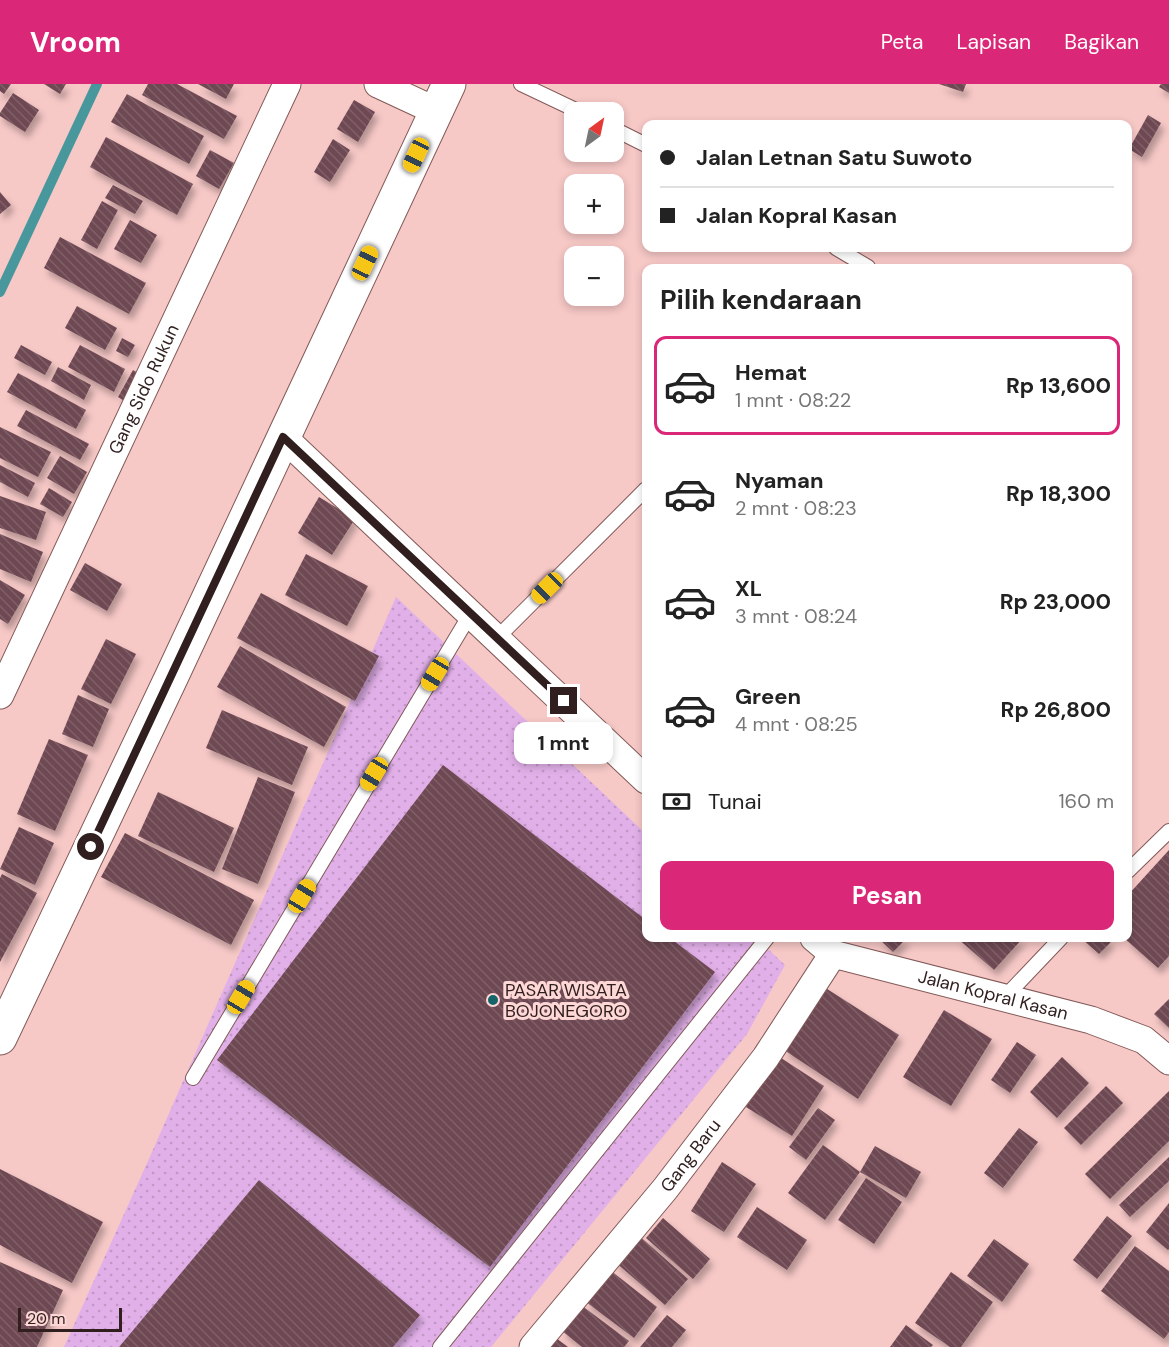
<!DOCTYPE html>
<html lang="id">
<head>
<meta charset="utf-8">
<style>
  body { margin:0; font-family:"DM Sans",sans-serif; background:#f6f6f6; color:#222; height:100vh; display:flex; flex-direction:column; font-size:22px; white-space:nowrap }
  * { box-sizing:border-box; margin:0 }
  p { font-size:20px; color:#767676 }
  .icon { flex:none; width:33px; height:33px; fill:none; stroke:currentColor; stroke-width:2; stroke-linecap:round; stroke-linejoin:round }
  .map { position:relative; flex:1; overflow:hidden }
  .details { position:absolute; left:642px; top:180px; width:490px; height:678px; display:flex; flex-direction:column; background:#fff; border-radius:12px; box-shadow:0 3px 9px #0003 }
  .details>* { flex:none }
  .banner { position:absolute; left:642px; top:36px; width:490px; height:132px; border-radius:12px; box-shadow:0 3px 9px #0003; display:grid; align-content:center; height:132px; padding:0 18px; background:#fff }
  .needle { width:39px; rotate:33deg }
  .controls { position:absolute; left:564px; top:18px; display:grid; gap:12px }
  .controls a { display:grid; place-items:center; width:60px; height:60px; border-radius:12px; background:#fff; box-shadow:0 3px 9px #0003; font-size:30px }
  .scale { position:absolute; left:18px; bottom:15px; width:104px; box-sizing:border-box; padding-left:6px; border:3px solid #301f1e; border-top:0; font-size:16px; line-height:21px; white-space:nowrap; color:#301f1e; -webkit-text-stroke:4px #fed8d6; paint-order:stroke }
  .end { position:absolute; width:27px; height:27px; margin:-14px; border:8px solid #301f1e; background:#fff; box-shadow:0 0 0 3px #fff }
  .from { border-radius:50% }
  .bubble { position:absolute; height:42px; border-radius:12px; background:#fff; box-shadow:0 3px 9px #0003; font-size:20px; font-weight:700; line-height:42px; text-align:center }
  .car { position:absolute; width:18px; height:36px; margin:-18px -9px; border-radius:8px; box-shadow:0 0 4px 2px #0007; background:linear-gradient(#f5c518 24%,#345 0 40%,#f5c518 0 76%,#345 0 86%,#f5c518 0) }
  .banner b { display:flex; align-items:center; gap:21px; height:57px; font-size:22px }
  .banner b+b { border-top:2px solid #e0e0e0 }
  .banner i { width:15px; height:15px; background:#222 }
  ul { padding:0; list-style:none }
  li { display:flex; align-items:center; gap:18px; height:99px; margin:0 12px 9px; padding:0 6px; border:3px solid transparent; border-radius:12px }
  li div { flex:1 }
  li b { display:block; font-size:22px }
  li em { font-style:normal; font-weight:700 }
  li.current { border-color:#db2777 }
  li>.icon { width:54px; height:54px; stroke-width:1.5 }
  h2 { padding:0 18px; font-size:27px; line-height:72px }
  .pay { display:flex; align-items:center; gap:15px; height:66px; padding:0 18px; font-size:22px }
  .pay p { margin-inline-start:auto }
  .button { display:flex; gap:12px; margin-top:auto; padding:12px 18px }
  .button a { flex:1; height:69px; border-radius:12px; background:#db2777; color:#fff; font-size:24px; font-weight:700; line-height:69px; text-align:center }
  header { display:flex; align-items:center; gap:36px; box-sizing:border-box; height:84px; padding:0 30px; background:#db2777; color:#fff }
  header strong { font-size:28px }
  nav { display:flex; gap:33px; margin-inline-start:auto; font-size:21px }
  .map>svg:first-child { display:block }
</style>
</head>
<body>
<header>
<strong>Vroom</strong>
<nav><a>Peta</a><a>Lapisan</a><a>Bagikan</a></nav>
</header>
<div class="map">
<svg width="1169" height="1263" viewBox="0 0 1169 1263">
  <defs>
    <pattern id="green-dots" width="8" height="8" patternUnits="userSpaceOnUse" patternTransform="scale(1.5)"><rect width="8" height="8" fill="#e2b0e9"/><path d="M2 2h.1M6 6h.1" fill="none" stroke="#c297c7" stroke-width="1.8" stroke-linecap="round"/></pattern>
    <pattern id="building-back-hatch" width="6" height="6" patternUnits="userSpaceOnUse" patternTransform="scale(1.5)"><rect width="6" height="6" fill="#6e4852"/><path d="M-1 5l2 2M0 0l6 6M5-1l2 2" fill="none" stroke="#7f5f67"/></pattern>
    <filter id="shadow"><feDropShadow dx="3.5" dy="6" stdDeviation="3" flood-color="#0004"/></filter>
  </defs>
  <rect width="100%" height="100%" fill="#f6c8c6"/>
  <polygon fill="url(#green-dots)" points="396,513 646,750 646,854 756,854 785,881 747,950 491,1263 64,1263 148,1077"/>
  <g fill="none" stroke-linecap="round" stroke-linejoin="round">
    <polyline stroke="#48979d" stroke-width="10" points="0,208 97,0"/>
  </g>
  <g fill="url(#building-back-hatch)" filter="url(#shadow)">
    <polygon points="0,0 11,0 4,10 0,7"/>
    <polygon points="44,0 66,0 60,10"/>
    <polygon points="148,0 177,0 237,32 224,55 142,11"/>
    <polygon points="198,0 234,0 226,15"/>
    <polygon points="939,0 966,0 963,8"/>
    <polygon points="1161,0 1169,0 1169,9 1159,3"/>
    <polygon points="13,9 39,26 25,48 0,32 0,29"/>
    <polygon points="127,10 204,52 189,80 111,38"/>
    <polygon points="354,16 375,28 358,58 337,45"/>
    <polygon points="1148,31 1161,39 1142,73 1129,65"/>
    <polygon points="106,53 193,100 177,131 90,83"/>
    <polygon points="333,55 350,66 330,98 314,88"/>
    <polygon points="210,66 234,79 219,105 196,92"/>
    <polygon points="113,101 143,117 135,130 105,114"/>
    <polygon points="0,108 11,121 0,130"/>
    <polygon points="102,117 118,126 97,165 81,156"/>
    <polygon points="130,136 157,151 141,179 114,165"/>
    <polygon points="60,153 146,199 129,230 44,184"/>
    <polygon points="77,222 117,244 105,266 65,244"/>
    <polygon points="122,254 135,261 128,273 116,267"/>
    <polygon points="21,261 52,278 45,291 14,274"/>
    <polygon points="80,261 125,285 114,308 68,283"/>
    <polygon points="58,283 91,301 84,316 51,297"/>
    <polygon points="133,286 144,292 129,320 118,313"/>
    <polygon points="18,289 86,326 76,345 7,308"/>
    <polygon points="26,326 89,360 80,376 17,342"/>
    <polygon points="0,343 51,368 38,393 0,374"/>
    <polygon points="60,372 87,388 74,410 47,394"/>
    <polygon points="0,381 35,399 28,413 0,398"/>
    <polygon points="49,404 72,418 63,433 40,420"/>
    <polygon points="0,412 46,428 36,456 0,444"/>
    <polygon points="319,413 355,435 332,471 298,449"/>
    <polygon points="0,450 43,468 31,498 0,485"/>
    <polygon points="306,470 368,502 347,542 285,511"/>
    <polygon points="85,479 122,500 107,527 70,506"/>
    <polygon points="0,496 25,511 8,540 0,535"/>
    <polygon points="261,509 379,572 355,617 237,554"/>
    <polygon points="106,555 136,570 111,620 81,605"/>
    <polygon points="240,562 346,623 324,663 217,603"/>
    <polygon points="78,611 109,625 93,663 62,650"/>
    <polygon points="222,626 308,663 292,701 206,664"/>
    <polygon points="49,655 88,671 55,747 17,730"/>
    <polygon points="443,681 646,836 646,854 670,854 715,888 490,1183 217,976"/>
    <polygon points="258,693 295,708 258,800 222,785"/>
    <polygon points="158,708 234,744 214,788 138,752"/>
    <polygon points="19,743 54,759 35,801 0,785"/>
    <polygon points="125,749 254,816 231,861 101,793"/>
    <polygon points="1169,766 1169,872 1158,884 1124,854 1128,854 1128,811"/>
    <polygon points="2,790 37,809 0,878 0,794"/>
    <polygon points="878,854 907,854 893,868"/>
    <polygon points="957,854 1023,854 994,886"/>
    <polygon points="1081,854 1107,854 1111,858 1099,870"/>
    <polygon points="824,903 899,951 858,1015 784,966"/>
    <polygon points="1169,915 1169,944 1154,930"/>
    <polygon points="944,926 992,955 951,1022 903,993"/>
    <polygon points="1017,958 1036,971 1010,1009 991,996"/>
    <polygon points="778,972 824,1002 792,1052 746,1023"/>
    <polygon points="1062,973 1089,999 1057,1034 1030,1008"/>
    <polygon points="1106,1002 1123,1019 1081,1061 1064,1044"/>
    <polygon points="1169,1007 1169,1057 1110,1115 1085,1090"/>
    <polygon points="818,1024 835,1036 806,1076 789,1063"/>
    <polygon points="1019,1044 1038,1058 1003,1104 984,1089"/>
    <polygon points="823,1061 860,1088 825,1136 788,1109"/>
    <polygon points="875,1062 921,1088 906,1114 860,1088"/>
    <polygon points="1169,1073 1169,1097 1130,1133 1119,1121"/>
    <polygon points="722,1078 756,1100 724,1148 691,1127"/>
    <polygon points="0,1085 103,1138 72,1199 0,1161"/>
    <polygon points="866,1094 902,1118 874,1160 838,1136"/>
    <polygon points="259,1096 420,1231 393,1263 119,1263"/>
    <polygon points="1169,1119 1169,1165 1168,1166 1146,1148"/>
    <polygon points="757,1123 807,1156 787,1186 737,1153"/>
    <polygon points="1107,1132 1132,1152 1097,1195 1073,1176"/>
    <polygon points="663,1134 710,1175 693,1195 646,1154"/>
    <polygon points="637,1150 688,1195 665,1221 614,1177"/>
    <polygon points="994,1155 1029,1180 1002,1218 967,1192"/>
    <polygon points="1135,1162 1169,1187 1169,1248 1164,1255 1101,1207"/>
    <polygon points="0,1178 63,1206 37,1263 0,1263"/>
    <polygon points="610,1186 657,1223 634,1254 586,1218"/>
    <polygon points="951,1188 993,1218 961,1263 950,1263 915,1239"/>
    <polygon points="581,1221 629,1257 624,1263 582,1263 562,1247"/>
    <polygon points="667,1231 686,1246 672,1263 640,1263"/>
    <polygon points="906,1241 933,1261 931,1263 890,1263"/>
    <polygon points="556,1254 568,1263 549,1263"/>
  </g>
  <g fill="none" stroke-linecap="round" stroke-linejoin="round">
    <g stroke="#825a58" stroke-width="16">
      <g id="service">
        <polyline points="521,0 580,28"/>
        <polyline points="614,45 646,61"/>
        <polyline points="836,164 868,183 867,184"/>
        <polyline points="497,554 646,405"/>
        <polyline points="1128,787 1169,747"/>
        <polyline points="1004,914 1061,854"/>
        <polyline points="193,994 471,529"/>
        <polyline points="440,1263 767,854"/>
      </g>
    </g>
    <g stroke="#825a58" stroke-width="29">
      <g id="minor">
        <polyline points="378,0 436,27"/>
        <polyline points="283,353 646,696"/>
        <path id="s1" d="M0 611 287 0"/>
        <path id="s2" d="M814 854 833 870 1091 936 1144 956 1169 977"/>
        <path id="s3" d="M533 1263 665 1105 766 973 833 870"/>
      </g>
    </g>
    <g stroke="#825a58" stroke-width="35">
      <polyline id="secondary" points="0,954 171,594 449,0"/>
    </g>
    <use href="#service" stroke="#fff" stroke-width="14"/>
    <use href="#minor" stroke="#fff" stroke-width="27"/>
    <use href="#secondary" stroke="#fff" stroke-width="33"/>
  </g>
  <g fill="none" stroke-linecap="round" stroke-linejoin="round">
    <polyline stroke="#301f1e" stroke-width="8" points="91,763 283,353 564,617"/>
  </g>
  <circle fill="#156469" stroke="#fed8d6" stroke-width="2" cx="493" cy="916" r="6"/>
  <g text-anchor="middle" stroke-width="6" stroke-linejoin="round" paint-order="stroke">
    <g font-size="18" fill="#301f1e" stroke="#fed8d6">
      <text dy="6" stroke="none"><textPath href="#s1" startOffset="338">Gang Sido Rukun</textPath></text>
      <text dy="6" stroke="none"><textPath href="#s2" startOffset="190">Jalan Kopral Kasan</textPath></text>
      <text dy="6" stroke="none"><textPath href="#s3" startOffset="248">Gang Baru</textPath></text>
    </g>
    <g font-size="18" fill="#301f1e" stroke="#fed8d6" text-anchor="start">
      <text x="505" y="912">PASAR WISATA<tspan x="505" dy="21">BOJONEGORO</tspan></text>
    </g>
  </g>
</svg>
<div class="controls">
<a><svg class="needle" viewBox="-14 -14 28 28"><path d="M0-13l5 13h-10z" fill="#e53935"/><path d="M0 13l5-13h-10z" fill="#767676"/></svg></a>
<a>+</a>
<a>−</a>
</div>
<div class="scale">20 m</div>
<i class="end from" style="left:91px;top:763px"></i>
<i class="end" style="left:564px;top:617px"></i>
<div class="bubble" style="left:514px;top:638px;width:99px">1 mnt</div>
<i class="car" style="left:416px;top:71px;rotate:205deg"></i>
<i class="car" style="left:365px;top:179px;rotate:25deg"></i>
<i class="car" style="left:547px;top:504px;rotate:225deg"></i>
<i class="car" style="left:435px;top:590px;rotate:211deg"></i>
<i class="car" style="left:374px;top:690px;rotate:211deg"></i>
<i class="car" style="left:302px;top:812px;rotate:31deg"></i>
<i class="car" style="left:241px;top:913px;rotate:31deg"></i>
<div class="banner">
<b><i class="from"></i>Jalan Letnan Satu Suwoto</b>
<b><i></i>Jalan Kopral Kasan</b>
</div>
<section class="details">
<h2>Pilih kendaraan</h2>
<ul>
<li class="current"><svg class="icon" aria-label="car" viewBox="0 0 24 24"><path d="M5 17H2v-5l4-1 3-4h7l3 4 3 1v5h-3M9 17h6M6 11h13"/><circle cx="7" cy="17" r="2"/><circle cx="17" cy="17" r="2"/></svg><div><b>Hemat</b><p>1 mnt · 08:22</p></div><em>Rp 13,600</em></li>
<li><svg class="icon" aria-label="car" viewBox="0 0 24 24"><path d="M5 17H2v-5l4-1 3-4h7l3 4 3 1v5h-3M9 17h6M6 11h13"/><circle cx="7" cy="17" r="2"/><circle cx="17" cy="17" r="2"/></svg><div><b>Nyaman</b><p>2 mnt · 08:23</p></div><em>Rp 18,300</em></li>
<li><svg class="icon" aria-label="car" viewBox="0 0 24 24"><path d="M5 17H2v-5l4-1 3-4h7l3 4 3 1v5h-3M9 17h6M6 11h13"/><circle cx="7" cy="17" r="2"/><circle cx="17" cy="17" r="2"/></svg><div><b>XL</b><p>3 mnt · 08:24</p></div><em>Rp 23,000</em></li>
<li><svg class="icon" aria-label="car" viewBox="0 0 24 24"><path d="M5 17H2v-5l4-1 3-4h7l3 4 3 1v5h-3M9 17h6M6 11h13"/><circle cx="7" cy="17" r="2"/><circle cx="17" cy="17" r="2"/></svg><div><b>Green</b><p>4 mnt · 08:25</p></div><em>Rp 26,800</em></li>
</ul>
<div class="pay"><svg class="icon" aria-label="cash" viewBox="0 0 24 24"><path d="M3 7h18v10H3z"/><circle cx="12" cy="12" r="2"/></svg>Tunai<p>160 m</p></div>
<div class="button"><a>Pesan</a></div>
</section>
</div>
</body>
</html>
